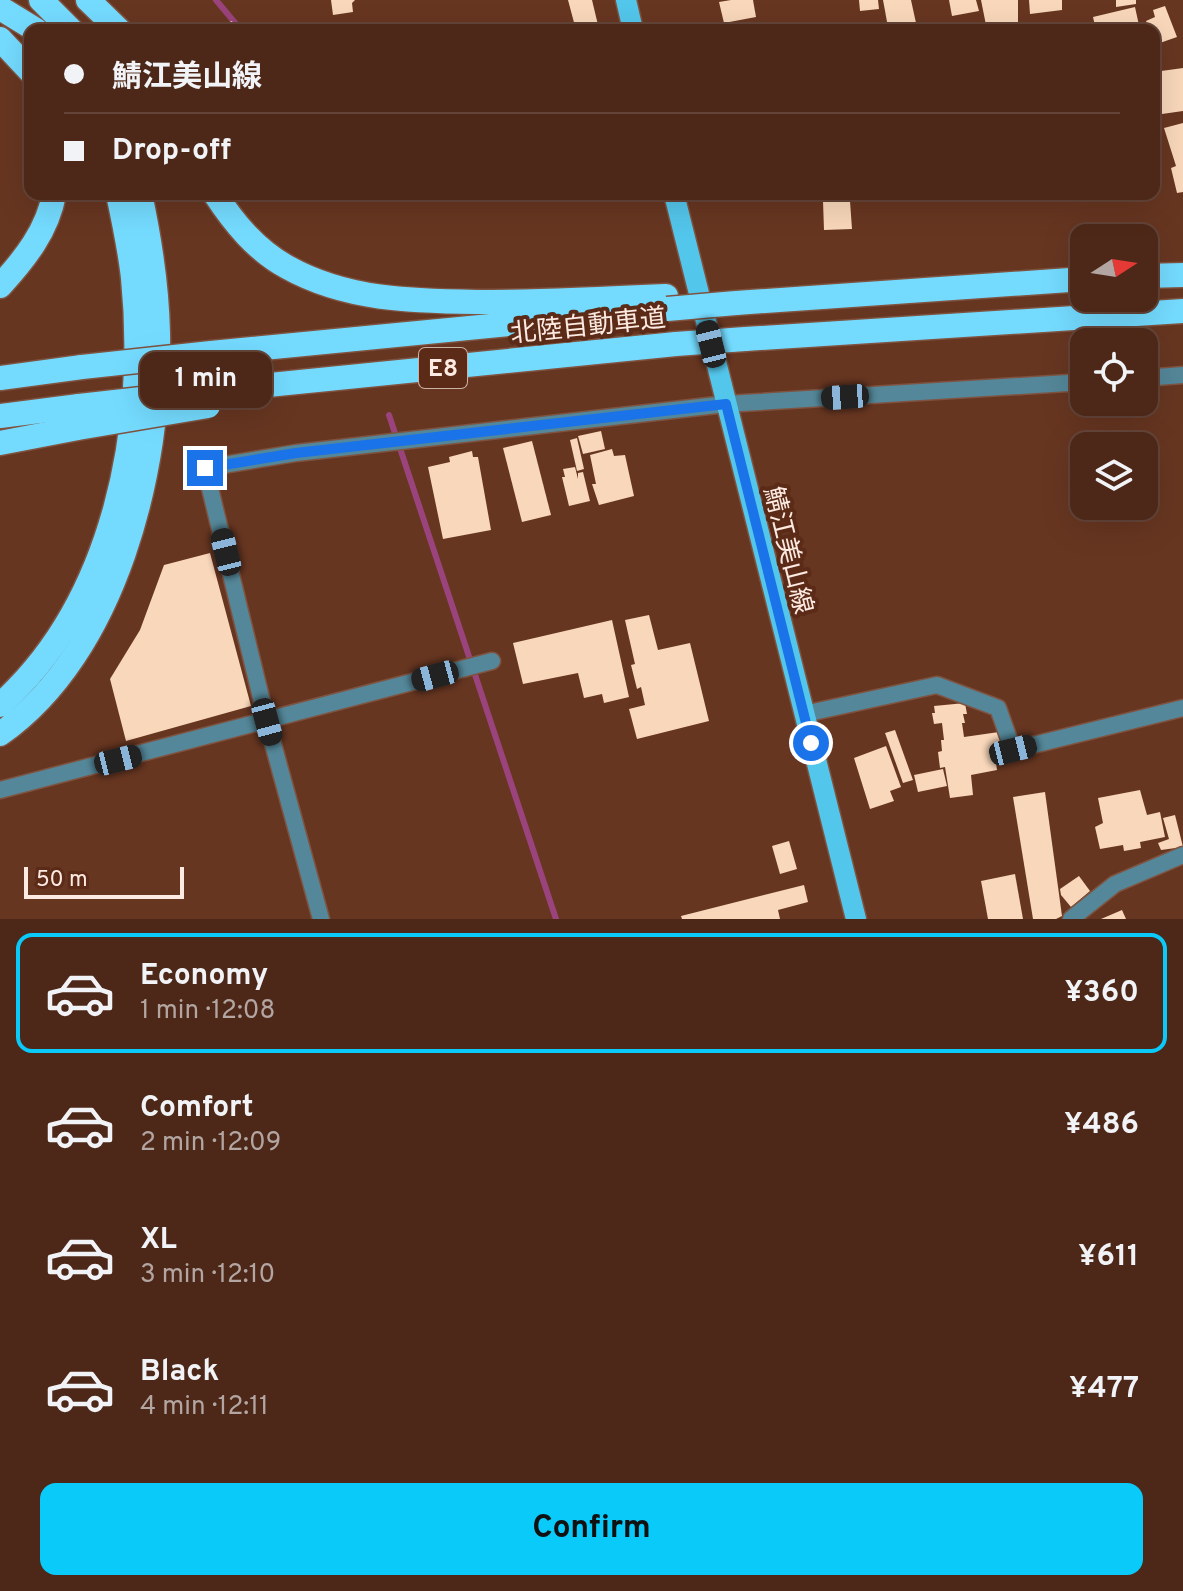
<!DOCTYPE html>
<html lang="en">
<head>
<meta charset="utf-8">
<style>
  body { margin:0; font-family:Overpass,"Noto Sans JP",sans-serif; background:#573426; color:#f1f3f6; height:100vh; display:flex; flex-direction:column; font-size:30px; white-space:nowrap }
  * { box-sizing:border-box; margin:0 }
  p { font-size:26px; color:#b3a6a2 }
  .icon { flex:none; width:44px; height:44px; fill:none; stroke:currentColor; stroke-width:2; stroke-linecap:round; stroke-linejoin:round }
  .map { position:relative; height:919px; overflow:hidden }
  .side { display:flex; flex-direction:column; background:#4d2819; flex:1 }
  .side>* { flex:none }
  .hud { position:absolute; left:24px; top:24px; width:1136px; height:176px; border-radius:16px; box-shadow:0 8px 32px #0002,0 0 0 2px #644438; display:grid; align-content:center; height:176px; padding:0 40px; background:#4d2819 }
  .needle { width:52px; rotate:78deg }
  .tools { position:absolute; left:1070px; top:224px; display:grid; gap:16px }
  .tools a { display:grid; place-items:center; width:88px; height:88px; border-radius:16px; background:#4d2819; box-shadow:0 8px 32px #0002,0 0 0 2px #644438; font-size:40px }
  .scale { position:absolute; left:24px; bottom:20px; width:160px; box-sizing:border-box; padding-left:8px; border:4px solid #fdeae2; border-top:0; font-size:22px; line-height:28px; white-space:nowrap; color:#fdeae2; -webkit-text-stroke:6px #5b2b17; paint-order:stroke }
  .end { position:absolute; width:36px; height:36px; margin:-18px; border:10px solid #1a73e8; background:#fff; box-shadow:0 0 0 4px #fff }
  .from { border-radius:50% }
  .bubble { position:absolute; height:56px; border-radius:16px; background:#4d2819; box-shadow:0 8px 32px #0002,0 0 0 2px #644438; font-size:26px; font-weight:700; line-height:56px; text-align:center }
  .car { position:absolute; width:24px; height:48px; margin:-24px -12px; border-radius:10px; box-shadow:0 0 6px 2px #0007; background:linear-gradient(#222 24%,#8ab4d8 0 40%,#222 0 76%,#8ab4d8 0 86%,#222 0) }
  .hud b { display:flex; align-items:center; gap:28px; height:76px; font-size:30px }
  .hud b+b { border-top:2px solid #644438 }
  .hud i { width:20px; height:20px; background:#f1f3f6 }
  ul { padding:14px 0 0; list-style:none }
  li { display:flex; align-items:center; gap:24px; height:120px; margin:0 16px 12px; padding:0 24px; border:4px solid transparent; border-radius:16px }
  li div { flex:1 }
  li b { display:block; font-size:30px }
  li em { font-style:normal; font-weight:700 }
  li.current { border-color:#0acafa }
  li>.icon { width:72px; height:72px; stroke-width:1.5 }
  .button { display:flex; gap:16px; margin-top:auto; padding:16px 40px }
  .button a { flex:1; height:92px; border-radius:16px; background:#0acafa; color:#111; font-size:32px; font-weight:700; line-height:92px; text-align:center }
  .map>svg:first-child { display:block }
</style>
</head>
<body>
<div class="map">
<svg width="1183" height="919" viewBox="0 0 1183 919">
  <rect width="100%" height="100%" fill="#673621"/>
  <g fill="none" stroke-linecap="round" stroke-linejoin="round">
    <g stroke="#9a437c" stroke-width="6">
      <polyline points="216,0 241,30"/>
      <polyline points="305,194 305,195"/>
      <polyline points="389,415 556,919"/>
    </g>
  </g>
  <g fill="#f8d7ba">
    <polygon points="331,0 355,0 352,3 353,12 333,15"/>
    <polygon points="568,0 592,0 598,25 576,30"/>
    <polygon points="731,0 753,0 756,17 724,23 719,2"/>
    <polygon points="859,0 878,0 879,9 860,11"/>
    <polygon points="883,0 911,0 916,23 888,27"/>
    <polygon points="949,0 976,0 979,11 952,16"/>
    <polygon points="981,0 1018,0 1018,30 987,30"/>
    <polygon points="1029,0 1062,0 1062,10 1030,14"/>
    <polygon points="1116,0 1136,0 1136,4 1116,7"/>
    <polygon points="1165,6 1177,37 1154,45 1154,30 1149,30 1146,21 1155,17 1153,10"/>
    <polygon points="1135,7 1140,30 1096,30 1093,17"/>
    <polygon points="232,21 236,30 210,30"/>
    <polygon points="950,23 951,30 909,30 909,28"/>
    <polygon points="716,24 759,26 759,30 716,30"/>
    <polygon points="1183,68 1183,111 1155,115 1154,72"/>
    <polygon points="1183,123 1183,192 1177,193 1171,168 1176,166 1164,128"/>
    <polygon points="828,194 846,194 847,201 850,201 852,229 824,230 823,201 828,201"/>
    <polygon points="601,431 605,449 583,454 578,436"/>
    <polygon points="577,438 584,469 577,471 570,440"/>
    <polygon points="532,441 551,515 522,522 503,448"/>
    <polygon points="612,449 614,456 625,455 634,496 599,505 592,484 596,484 590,455"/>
    <polygon points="472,451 473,457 478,457 491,530 443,539 428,467 450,462 449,457"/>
    <polygon points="575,467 578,479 578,473 583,472 590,501 569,506 562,477 565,477 563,469"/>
    <polygon points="210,553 251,706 126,741 110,679 140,630 164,565"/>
    <polygon points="649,615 658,650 690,643 709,721 637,739 629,709 645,705 641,687 637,689 631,665 635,664 625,620"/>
    <polygon points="612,620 629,697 604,703 602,694 584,698 578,673 523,684 513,643"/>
    <polygon points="965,703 967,714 963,714 965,723 962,723 964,737 999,732 1003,755 995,756 997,770 971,775 973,795 950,798 945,767 940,768 938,752 942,751 941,740 944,740 942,723 934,724 932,713 935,713 934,706"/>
    <polygon points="895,730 913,780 903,783 885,733"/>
    <polygon points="886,746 901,787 890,791 894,801 870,809 854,758"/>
    <polygon points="943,769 947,786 918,792 914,775"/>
    <polygon points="1140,790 1147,815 1160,812 1165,837 1140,842 1141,848 1124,851 1123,845 1100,849 1095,827 1103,823 1098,798"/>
    <polygon points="1045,792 1062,916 1056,919 1033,919 1013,797"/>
    <polygon points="1175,815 1183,847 1161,850 1158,843 1169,839 1163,818"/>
    <polygon points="789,841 797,869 780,874 772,846"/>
    <polygon points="1015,874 1023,919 988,919 981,881"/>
    <polygon points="1079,876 1090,891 1071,907 1061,895 1060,889"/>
    <polygon points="804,885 808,902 778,910 780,919 682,919 681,916"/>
    <polygon points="1122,910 1126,919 1101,919"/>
  </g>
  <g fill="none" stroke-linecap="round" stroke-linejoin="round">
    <g stroke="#7f5340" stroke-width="19">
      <g id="minor">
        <polyline points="1144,378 1183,375"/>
        <polyline points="804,714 937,685 998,708 1013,750 1183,708"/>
        <polyline points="0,790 492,661"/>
        <polyline points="321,919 267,722 205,468 296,453 726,404 1084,382"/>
        <polyline points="1071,919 1115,884 1183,855"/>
      </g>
    </g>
    <g stroke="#7f5340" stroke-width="23">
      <g id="primary">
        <polyline points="626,0 633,30"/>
        <polyline points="674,194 856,919"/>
      </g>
    </g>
    <g stroke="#7f5340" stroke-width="27">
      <g id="motorway">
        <polyline points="41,0 71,30"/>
        <polyline points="88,0 119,30"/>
        <polyline points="0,8 36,30"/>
        <polyline points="0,39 30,71"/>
        <path d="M215 194C234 223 256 250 287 267 346 300 411 301 477 302 540 302 603 299 666 296"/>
        <polyline points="1144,276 1183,275"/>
        <path d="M0 286C24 260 48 230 54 194"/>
        <polyline points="736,303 1084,279"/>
        <polyline points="745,339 1183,311"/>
        <polyline points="211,353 623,313"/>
        <polyline points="0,378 82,367"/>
        <polyline points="209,391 676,344"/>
        <polyline points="0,416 79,406"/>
        <polyline points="0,443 78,428"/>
        <path d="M0 705C115 602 148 426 133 278 130 250 124 222 118 194"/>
        <path d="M0 734C116 653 161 468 158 333 157 286 150 240 140 194"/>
      </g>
    </g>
    <use href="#minor" stroke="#548799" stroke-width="16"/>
    <use href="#primary" stroke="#53c6eb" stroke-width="20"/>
    <use href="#motorway" stroke="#74dbff" stroke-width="24"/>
    <g stroke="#7f5340" stroke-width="27" stroke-linecap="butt">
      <g id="motorway-bridge">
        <polyline points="667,309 736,303"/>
        <polyline points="676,344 745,339"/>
        <polyline points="82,367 211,353"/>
        <polyline points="79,406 195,393"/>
        <polyline points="78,428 208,406"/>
      </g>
    </g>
    <use href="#motorway-bridge" stroke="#74dbff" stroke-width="24"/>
  </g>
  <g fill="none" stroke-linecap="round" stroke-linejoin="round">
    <polyline stroke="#1a73e8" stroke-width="10" points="205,468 296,453 726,404 811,743"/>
  </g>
  <g text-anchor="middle" stroke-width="8" stroke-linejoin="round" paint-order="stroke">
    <rect fill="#5b2b17" stroke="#ccb1a5" stroke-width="2" x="419" y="348" width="48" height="40" rx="6"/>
    <g font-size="24" font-weight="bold" fill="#fdeae2">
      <text x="443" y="376">E8</text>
    </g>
    <g font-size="26" fill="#fdeae2" stroke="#5b2b17">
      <text transform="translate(588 325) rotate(-6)" y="9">北陸自動車道</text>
      <text transform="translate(789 550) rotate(76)" y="9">鯖江美山線</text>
    </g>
  </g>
</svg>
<div class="tools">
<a><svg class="needle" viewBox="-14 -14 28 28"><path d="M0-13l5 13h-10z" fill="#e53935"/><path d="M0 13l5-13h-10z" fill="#b3a6a2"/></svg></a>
<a><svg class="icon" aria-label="locate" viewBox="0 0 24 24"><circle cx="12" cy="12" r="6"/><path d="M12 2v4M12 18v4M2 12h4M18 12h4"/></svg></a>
<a><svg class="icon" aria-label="layers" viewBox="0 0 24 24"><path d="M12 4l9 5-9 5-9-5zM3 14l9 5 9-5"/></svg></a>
</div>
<div class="scale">50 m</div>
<i class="end from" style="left:811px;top:743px"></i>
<i class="end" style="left:205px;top:468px"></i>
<div class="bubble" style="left:140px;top:352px;width:132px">1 min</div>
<i class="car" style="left:711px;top:344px;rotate:346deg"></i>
<i class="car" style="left:845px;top:397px;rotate:266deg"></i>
<i class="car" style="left:226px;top:552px;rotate:346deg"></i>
<i class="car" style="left:435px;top:676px;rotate:255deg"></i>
<i class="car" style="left:267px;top:722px;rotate:165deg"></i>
<i class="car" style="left:1013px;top:750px;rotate:76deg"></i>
<i class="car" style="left:118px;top:760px;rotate:76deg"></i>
<div class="hud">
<b><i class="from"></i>鯖江美山線</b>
<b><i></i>Drop-off</b>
</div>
</div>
<section class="side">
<ul>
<li class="current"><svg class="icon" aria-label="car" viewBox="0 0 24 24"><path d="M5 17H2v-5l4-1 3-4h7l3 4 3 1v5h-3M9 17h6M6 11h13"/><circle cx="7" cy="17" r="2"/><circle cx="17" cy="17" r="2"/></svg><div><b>Economy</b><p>1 min · 12:08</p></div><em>¥360</em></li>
<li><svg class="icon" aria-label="car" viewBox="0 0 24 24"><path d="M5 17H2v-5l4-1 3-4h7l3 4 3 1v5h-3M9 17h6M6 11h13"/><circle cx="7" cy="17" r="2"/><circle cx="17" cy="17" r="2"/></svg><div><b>Comfort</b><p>2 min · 12:09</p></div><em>¥486</em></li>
<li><svg class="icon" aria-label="car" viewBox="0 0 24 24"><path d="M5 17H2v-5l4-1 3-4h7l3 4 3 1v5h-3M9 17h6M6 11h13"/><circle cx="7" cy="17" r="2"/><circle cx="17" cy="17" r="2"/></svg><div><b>XL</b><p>3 min · 12:10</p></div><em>¥611</em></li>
<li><svg class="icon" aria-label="car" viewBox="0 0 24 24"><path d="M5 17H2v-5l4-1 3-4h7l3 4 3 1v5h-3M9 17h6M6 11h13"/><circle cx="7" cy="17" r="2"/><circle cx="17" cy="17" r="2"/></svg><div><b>Black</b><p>4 min · 12:11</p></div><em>¥477</em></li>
</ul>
<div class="button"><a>Confirm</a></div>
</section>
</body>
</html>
